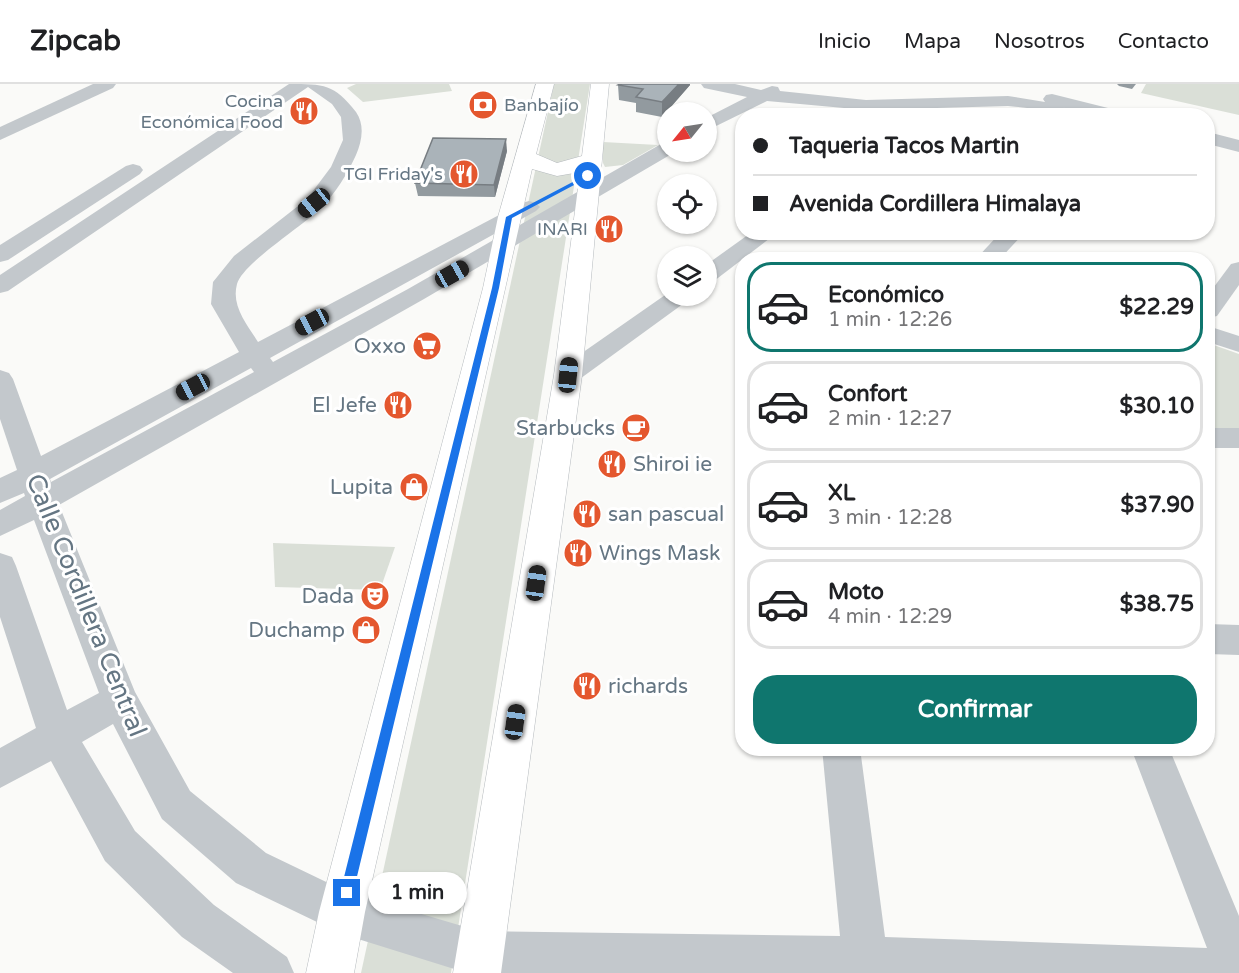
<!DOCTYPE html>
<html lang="es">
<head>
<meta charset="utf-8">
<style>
  body { margin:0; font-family:"Varela Round",sans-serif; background:#f6f6f6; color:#202124; height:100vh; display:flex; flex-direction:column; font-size:22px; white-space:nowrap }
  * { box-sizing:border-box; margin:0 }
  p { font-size:20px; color:#757577 }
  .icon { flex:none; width:33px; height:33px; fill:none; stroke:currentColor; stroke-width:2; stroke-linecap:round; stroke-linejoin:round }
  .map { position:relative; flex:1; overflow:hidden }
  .sheet { position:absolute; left:735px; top:168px; width:480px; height:504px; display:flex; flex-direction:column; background:#fff; border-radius:24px; box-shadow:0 2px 4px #0004 }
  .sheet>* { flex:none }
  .guide { position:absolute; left:735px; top:24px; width:480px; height:132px; border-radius:24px; box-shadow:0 2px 4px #0004; display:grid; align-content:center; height:132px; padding:0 18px; background:#fff }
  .needle { width:39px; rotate:240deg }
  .fabs { position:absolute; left:657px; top:18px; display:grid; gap:12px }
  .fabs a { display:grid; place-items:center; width:60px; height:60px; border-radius:50%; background:#fff; box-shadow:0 2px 4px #0004; font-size:30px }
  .end { position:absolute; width:27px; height:27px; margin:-14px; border:8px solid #1a73e8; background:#fff; box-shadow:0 0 0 3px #fff }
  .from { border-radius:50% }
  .bubble { position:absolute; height:42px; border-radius:21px; background:#fff; box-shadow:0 2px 4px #0004; font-size:20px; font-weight:800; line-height:42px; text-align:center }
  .car { position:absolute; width:18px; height:36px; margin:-18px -9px; border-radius:8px; box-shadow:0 0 4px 2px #0007; background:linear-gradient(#222 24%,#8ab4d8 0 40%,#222 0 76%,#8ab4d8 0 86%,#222 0) }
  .guide b { display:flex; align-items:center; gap:21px; height:57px; font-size:22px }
  .guide b+b { border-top:2px solid #e0e0e0 }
  .guide i { width:15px; height:15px; background:#202124 }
  ul { padding:10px 0 0; list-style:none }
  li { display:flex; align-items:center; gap:18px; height:90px; margin:0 12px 9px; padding:0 6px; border:3px solid #e0e0e0; border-radius:24px }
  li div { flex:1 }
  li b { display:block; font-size:22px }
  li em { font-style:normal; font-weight:800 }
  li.selected { border-color:#0f766e }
  li>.icon { width:54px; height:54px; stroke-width:1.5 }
  .action { display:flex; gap:12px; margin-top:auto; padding:12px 18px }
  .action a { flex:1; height:69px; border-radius:24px; background:#0f766e; color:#fff; font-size:24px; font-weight:800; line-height:69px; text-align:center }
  header { display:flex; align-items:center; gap:36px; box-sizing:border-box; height:84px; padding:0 30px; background:#fff; border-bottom:2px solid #e0e0e0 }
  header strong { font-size:28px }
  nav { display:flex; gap:33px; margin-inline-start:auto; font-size:21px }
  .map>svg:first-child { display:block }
</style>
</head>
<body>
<header>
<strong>Zipcab</strong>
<nav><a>Inicio</a><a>Mapa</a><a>Nosotros</a><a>Contacto</a></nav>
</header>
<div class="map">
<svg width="1239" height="889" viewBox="0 0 1239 889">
  <rect width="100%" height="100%" fill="#fafaf8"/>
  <g fill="#dadfd7">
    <polygon points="356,0 449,0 452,7 363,18 347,4"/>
    <polygon points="554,0 590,0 451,889 361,889"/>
    <polygon points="1146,0 1239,0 1239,31 1141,9"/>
    <polygon points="603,58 658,61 623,81 605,83 603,79"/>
    <polygon points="1208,259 1239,270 1239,345 1208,345"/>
    <polygon points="273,459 395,463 380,506 275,503"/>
  </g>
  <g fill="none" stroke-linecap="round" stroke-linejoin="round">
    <g stroke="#b5babe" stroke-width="1">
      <polygon id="major" points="536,0 554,0 536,70 557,79 582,72 591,0 609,0 582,291 501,889 453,889 554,291 580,88 557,92 532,85 365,828 354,889 306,889 319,828 483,204 498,133"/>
    </g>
    <g fill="#c3c8cc" fill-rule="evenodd">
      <polygon points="93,0 116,0 113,4 0,56 0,43"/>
      <path d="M289 0C324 0 334 0 356 28 365 41 362 57 356 71 348 89 335 110 321 124 303 142 243 179 237 200 231 222 247 240 258 258L522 119 529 117 536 119 540 123 536 127 270 274 273 278 408 205 661 60 668 58V68H675L424 215 59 421 135 608 190 707 266 769 347 808 479 847 840 852 822 664H860L885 853 1207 864 1131 664H1169L1239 832V889H467L342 850 236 799 162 735 113 640 82 658 135 747 214 821 287 873 294 889H233L182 853 105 777 51 677 0 704V664L36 644 0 533V469L12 473 16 482 67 626 99 609 34 436 0 452V426L25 412 24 409 0 419V394L17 386 0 335V286L9 289 13 295 41 372 239 268 211 220 213 198 234 172 307 115 331 83 343 56 341 33 332 20 308 3 8 207 0 209V191ZM251 284 254 288 51 398 50 395Z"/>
      <polygon points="701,0 735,0 761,6 772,2 778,3 780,7 866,16 1008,12 1045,18 1043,15 1046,11 1052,10 1124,28 1127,32 1095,32 1061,23 1079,28 1082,32 1052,32 1027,24 1008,22 866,26 767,17 706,47 706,34 747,13 704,4"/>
      <polygon points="1208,48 1239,56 1239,68 1208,60"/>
      <polygon points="133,80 140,82 143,86 140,90 8,176 0,178 0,161 126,82"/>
      <polygon points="752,148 778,148 714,197 706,199 706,181"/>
      <polygon points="1001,148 1025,148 999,176 975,176"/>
      <polygon points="1239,178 1239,201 1217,232 1208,234 1208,211 1231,180"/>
      <polygon points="668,209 668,212 691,212 687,217 577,297 568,300 559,297 555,291 559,285"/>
      <polygon points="1208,242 1239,252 1239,268 1208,258"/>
      <rect x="1208" y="344" width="31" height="20"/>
      <polygon points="1208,540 1239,541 1239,571 1208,570"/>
    </g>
    <use href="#major" fill="#fff" fill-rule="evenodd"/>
  </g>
  <g fill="#929a9f">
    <polygon points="1117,0 1136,0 1132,5 1119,2"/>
    <polygon points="618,1 690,1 662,33 636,28 636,19 619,16"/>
    <polygon points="507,67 495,113 418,112 415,99"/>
  </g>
  <g fill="#777d82">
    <polygon points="679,0 690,0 690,1 662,33 662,18"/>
    <polygon points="506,55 507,67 495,113 494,101"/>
  </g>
  <g fill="#aab3b9" stroke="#777d82" stroke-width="1.5">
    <polygon points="620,0 679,0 662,18 636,13 643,5 618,1"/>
    <polygon points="433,54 506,55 494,101 415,99"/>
  </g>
  <polygon fill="#1a73e8" points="586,91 591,92 512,134 499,204 353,809 351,814 347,816 342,814 340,809 492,204 506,133"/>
  <defs>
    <g id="bank-disc" transform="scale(1.5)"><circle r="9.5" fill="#e4572e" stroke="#fff"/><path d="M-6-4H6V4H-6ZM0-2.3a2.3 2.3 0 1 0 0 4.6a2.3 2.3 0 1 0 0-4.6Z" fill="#fff"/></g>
    <g id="restaurant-disc" transform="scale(1.5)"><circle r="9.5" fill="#e4572e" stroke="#fff"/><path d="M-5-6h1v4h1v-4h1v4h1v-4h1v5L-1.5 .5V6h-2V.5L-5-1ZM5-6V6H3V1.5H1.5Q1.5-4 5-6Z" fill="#fff"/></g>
    <g id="supermarket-disc" transform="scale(1.5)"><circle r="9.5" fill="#e4572e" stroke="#fff"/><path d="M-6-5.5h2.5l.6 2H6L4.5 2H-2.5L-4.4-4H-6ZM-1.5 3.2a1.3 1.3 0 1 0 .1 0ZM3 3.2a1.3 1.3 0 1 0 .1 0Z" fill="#fff"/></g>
    <g id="cafe-disc" transform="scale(1.5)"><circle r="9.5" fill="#e4572e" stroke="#fff"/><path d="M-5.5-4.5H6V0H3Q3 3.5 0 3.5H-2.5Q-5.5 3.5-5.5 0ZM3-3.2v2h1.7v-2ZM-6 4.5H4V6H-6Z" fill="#fff"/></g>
    <g id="shop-disc" transform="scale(1.5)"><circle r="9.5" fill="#e4572e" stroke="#fff"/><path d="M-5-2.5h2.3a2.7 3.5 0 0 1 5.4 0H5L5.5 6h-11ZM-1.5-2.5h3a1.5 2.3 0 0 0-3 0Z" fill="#fff"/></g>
    <g id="theatre-disc" transform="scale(1.5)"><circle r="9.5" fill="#e4572e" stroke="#fff"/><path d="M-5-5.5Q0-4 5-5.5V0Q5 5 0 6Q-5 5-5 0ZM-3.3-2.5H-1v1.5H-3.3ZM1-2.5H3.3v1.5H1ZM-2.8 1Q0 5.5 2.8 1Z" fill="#fff"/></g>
  </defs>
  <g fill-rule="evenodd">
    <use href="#bank-disc" x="483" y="21"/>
    <use href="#restaurant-disc" x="304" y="27"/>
    <use href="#restaurant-disc" x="464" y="90"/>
    <use href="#restaurant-disc" x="609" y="145"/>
    <use href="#supermarket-disc" x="427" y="262"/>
    <use href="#restaurant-disc" x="398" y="321"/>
    <use href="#cafe-disc" x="636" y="344"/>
    <use href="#restaurant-disc" x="612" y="380"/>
    <use href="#shop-disc" x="414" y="403"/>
    <use href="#restaurant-disc" x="587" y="430"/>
    <use href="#restaurant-disc" x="578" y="469"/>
    <use href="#theatre-disc" x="375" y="512"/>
    <use href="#shop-disc" x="366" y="546"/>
    <use href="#restaurant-disc" x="587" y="602"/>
  </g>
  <g text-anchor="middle" stroke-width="6" stroke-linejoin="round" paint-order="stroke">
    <g font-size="18" fill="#657683" stroke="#fff" text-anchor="end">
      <text x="283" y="23">Cocina<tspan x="283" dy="21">Económica Food</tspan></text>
      <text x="504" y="27" text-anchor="start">Banbajío</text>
      <text x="443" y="96">TGI Friday's</text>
      <text x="588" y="151">INARI</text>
    </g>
    <g font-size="21" fill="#657683" stroke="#fff" text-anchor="end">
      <text x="406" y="269">Oxxo</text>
      <text x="377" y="328">El Jefe</text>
      <text x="615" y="351">Starbucks</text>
      <text x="633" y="387" text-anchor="start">Shiroi ie</text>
      <text x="393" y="410">Lupita</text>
      <text x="608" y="437" text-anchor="start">san pascual</text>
      <text x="599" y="476" text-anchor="start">Wings Mask</text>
      <text x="354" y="519">Dada</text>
      <text x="345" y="553">Duchamp</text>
      <text x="608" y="609" text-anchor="start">richards</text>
    </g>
    <g font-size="26" fill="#657683" stroke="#fff">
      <text transform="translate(87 521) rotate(68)" y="9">Calle Cordillera Central</text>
    </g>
  </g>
</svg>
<div class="fabs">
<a><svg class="needle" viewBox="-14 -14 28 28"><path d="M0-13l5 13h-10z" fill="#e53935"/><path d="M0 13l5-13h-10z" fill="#757577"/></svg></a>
<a><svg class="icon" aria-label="locate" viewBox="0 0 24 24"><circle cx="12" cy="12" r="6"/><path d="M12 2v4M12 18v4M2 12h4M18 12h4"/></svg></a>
<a><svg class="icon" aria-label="layers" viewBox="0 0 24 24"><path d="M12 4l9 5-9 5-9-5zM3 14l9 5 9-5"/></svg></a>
</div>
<i class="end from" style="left:588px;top:92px"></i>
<i class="end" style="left:347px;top:809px"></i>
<div class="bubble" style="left:368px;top:788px;width:99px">1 min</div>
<i class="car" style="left:314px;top:119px;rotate:231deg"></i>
<i class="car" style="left:452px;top:190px;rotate:61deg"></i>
<i class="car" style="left:312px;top:238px;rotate:242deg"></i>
<i class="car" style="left:568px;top:291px;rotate:6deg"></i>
<i class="car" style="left:193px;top:303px;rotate:242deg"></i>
<i class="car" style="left:536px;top:499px;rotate:8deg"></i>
<i class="car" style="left:515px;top:638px;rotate:8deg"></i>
<div class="guide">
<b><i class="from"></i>Taqueria Tacos Martin</b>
<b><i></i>Avenida Cordillera Himalaya</b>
</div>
<section class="sheet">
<ul>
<li class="selected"><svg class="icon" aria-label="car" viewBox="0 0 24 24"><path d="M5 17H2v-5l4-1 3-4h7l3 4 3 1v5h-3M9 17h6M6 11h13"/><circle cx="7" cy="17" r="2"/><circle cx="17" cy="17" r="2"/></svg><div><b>Económico</b><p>1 min · 12:26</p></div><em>$22.29</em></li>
<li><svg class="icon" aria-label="car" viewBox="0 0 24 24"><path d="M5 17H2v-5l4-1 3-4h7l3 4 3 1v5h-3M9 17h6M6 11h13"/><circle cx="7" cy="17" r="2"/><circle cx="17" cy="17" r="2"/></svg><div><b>Confort</b><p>2 min · 12:27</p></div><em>$30.10</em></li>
<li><svg class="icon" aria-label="car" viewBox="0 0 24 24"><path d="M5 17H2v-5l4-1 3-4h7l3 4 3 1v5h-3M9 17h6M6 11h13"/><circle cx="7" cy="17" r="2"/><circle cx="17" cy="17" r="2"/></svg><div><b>XL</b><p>3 min · 12:28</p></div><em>$37.90</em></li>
<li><svg class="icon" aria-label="car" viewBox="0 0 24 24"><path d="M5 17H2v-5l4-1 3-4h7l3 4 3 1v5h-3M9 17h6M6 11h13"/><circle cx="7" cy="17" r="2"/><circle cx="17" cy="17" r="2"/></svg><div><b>Moto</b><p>4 min · 12:29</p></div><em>$38.75</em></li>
</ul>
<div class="action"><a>Confirmar</a></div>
</section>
</div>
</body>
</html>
